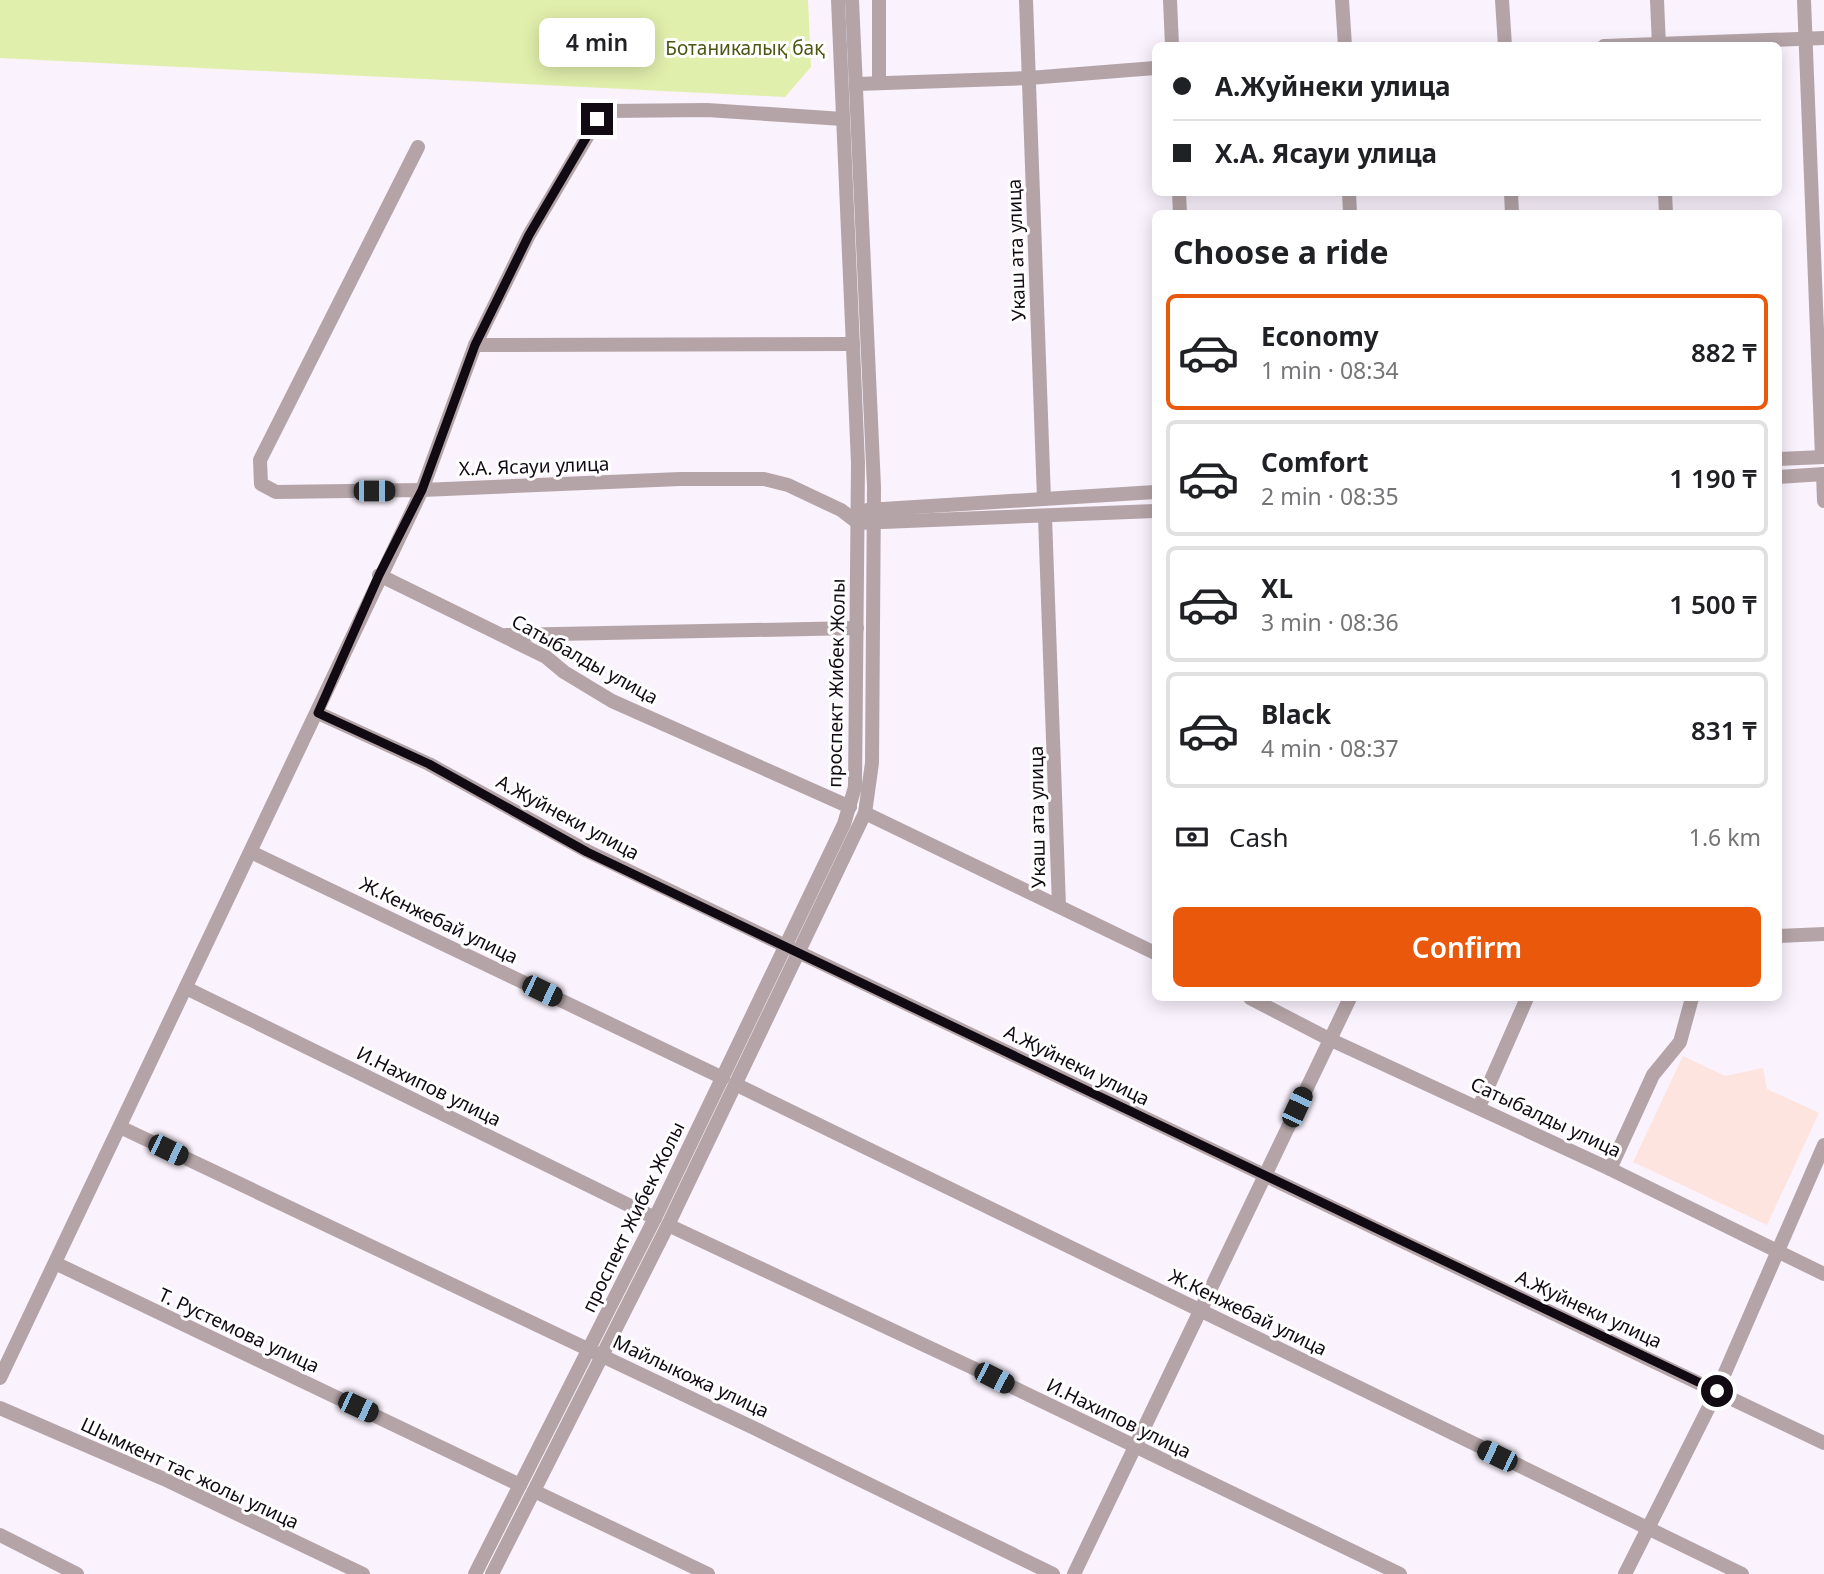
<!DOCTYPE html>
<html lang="en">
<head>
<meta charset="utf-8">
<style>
  body { margin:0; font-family:"Noto Sans",sans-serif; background:#f2f2f2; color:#202124; height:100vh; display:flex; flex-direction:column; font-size:26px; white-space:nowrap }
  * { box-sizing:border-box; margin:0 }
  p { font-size:23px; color:#757577 }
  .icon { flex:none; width:38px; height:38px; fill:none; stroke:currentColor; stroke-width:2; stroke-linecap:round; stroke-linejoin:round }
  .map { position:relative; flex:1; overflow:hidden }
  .sheet { position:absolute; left:1152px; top:210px; width:630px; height:791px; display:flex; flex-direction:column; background:#fff; border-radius:10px; box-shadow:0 4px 18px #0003 }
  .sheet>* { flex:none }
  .hud { position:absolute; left:1152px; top:42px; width:630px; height:154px; border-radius:10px; box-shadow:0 4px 18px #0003; display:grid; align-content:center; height:154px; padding:0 21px; background:#fff }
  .end { position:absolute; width:32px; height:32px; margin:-16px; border:9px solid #110a13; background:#fff; box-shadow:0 0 0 4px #fff }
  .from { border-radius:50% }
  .bubble { position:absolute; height:49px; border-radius:10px; background:#fff; box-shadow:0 4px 18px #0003; font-size:23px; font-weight:600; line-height:49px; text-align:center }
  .car { position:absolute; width:21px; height:42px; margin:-21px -10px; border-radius:9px; box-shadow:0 0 5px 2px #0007; background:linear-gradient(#222 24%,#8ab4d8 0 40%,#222 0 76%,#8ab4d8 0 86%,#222 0) }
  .hud b { display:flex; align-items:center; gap:24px; height:66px; font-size:26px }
  .hud b+b { border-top:2px solid #e0e0e0 }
  .hud i { width:18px; height:18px; background:#202124 }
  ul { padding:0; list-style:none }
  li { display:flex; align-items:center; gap:21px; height:116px; margin:0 14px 10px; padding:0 7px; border:4px solid #e0e0e0; border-radius:10px }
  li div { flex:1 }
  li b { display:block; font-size:26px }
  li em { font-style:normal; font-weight:600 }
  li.current { border-color:#ea580c }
  li>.icon { width:63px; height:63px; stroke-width:1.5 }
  h2 { padding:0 21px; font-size:32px; line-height:84px }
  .pay { display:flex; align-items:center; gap:18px; height:77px; padding:0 21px; font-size:26px }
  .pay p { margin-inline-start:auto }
  .action { display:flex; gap:14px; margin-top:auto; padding:14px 21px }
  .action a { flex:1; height:80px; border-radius:10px; background:#ea580c; color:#fff; font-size:28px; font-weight:600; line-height:80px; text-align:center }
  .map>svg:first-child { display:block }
</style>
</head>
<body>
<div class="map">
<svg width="1824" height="1574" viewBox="0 0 1824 1574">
  <rect width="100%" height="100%" fill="#faf2fd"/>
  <polygon fill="#fee4de" points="1683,1056 1725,1076 1763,1068 1767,1089 1819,1113 1767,1225 1633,1162"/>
  <polygon fill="#e1efac" points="0,0 808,0 811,67 785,97 0,58"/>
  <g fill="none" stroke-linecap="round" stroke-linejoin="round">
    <g stroke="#b4a4a7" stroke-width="14">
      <polyline points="879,0 879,83"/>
      <polyline points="1026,0 1044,499"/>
      <polyline points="1170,0 1172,46"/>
      <polyline points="1342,0 1345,46"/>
      <polyline points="1502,0 1505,46"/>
      <polyline points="1657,0 1659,46"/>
      <polyline points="1804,0 1822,457"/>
      <polyline points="1604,46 1824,38"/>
      <polyline points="857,84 1029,78 1155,68"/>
      <polyline points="843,119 707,110 607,111 600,115 529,235 475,345 422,490 680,479 764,479 788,485 841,510 858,523 1155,511"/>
      <polyline points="1179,192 1180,214"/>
      <polyline points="1349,192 1350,214"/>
      <polyline points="1511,192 1512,214"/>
      <polyline points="1665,192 1666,214"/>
      <polyline points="475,345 853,344"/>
      <polyline points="1778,459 1824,457"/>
      <polyline points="1823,474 1824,501"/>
      <polyline points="1778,477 1824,474"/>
      <polyline points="867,510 1155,492"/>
      <polyline points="1045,517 1059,906"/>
      <polyline points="379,575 546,657 564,672 612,701 850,807"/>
      <polyline points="506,635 857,628"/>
      <polyline points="318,713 429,764 587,851 1824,1443"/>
      <polyline points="865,813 1155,953"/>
      <polyline points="251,852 723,1078"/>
      <polyline points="1778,936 1824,934"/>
      <polyline points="186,988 655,1218"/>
      <polyline points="1250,998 1329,1039 1610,1169 1824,1274"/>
      <polyline points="737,1085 1742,1574"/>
      <polyline points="1479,1107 1527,998"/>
      <polyline points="120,1127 756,1429 1053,1574"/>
      <polyline points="1610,1169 1653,1075 1680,1042 1692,998"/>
      <polyline points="668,1225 971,1367 1400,1574"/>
      <polyline points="55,1263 520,1485"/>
      <polyline points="0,1378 422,490 276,492 261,484 260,460 418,147"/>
      <polyline points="0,1408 164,1479 363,1574"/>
      <polyline points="534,1491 708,1574"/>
      <polyline points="0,1535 77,1574"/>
      <polyline points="475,1574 655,1218 844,824 855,787 858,463 838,0"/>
      <polyline points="492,1574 668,1225 865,813 872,763 874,487 852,0"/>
      <polyline points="1074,1574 1350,998"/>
      <polyline points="1625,1574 1717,1391 1824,1145"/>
    </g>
  </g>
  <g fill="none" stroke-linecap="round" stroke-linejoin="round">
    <polyline stroke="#110a13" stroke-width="9" points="597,119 529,235 475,345 422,490 379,575 318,713 429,764 587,852 1717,1391"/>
  </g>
  <g text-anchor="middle" stroke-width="6" stroke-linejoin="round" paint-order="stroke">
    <g font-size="19" fill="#4c5511" stroke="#fff">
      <text x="745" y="55">Ботаникалық бақ</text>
    </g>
    <g font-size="19" fill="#110a13" stroke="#fff">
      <text transform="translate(1016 250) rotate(-92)" y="7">Укаш ата улица</text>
      <text transform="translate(534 466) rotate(-2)" y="7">Х.А. Ясауи улица</text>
      <text transform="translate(585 659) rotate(29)" y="7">Сатыбалды улица</text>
      <text transform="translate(836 683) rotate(-89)" y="7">проспект Жибек Жолы</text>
      <text transform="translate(568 817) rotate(28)" y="7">А.Жуйнеки улица</text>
      <text transform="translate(1037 817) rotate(-91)" y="7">Укаш ата улица</text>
      <text transform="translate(439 920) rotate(26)" y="7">Ж.Кенжебай улица</text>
      <text transform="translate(1077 1065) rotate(26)" y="7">А.Жуйнеки улица</text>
      <text transform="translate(429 1086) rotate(26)" y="7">И.Нахипов улица</text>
      <text transform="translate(1546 1117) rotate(25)" y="7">Сатыбалды улица</text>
      <text transform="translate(633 1217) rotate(-64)" y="7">проспект Жибек Жолы</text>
      <text transform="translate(1589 1309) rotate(25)" y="7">А.Жуйнеки улица</text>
      <text transform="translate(1248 1312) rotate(26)" y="7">Ж.Кенжебай улица</text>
      <text transform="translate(239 1330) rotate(25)" y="7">Т. Рустемова улица</text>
      <text transform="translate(691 1376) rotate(25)" y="7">Майлыкожа улица</text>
      <text transform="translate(1119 1418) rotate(26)" y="7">И.Нахипов улица</text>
      <text transform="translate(190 1473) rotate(25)" y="7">Шымкент тас жолы улица</text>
    </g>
  </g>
</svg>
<i class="end from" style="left:1717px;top:1391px"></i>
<i class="end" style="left:597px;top:119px"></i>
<div class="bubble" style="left:539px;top:18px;width:116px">4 min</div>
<i class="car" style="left:374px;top:491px;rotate:90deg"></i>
<i class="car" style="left:542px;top:991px;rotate:116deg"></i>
<i class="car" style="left:1297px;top:1107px;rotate:25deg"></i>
<i class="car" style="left:168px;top:1150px;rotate:116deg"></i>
<i class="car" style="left:994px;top:1378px;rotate:117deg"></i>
<i class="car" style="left:358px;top:1407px;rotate:115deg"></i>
<i class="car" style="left:1497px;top:1456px;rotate:296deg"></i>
<div class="hud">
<b><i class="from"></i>А.Жуйнеки улица</b>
<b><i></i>Х.А. Ясауи улица</b>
</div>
<section class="sheet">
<h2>Choose a ride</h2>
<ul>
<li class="current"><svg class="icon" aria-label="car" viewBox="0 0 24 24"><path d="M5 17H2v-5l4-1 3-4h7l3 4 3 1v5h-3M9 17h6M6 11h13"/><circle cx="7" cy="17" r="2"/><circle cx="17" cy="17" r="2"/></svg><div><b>Economy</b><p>1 min · 08:34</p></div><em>882 ₸</em></li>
<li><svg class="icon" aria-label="car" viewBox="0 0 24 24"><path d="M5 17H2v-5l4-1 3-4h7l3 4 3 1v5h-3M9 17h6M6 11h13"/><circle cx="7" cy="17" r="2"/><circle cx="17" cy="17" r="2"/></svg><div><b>Comfort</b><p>2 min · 08:35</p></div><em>1 190 ₸</em></li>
<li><svg class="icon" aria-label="car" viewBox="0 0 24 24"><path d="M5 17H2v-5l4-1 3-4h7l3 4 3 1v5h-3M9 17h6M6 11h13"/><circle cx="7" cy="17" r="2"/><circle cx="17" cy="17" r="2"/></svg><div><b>XL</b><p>3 min · 08:36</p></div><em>1 500 ₸</em></li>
<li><svg class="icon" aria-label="car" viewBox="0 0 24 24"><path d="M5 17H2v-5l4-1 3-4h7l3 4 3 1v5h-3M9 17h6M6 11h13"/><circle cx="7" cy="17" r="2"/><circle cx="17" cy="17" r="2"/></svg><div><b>Black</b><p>4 min · 08:37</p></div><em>831 ₸</em></li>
</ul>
<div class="pay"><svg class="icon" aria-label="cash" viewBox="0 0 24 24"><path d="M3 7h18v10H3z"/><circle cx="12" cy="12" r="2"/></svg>Cash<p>1.6 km</p></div>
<div class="action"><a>Confirm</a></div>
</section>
</div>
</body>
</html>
